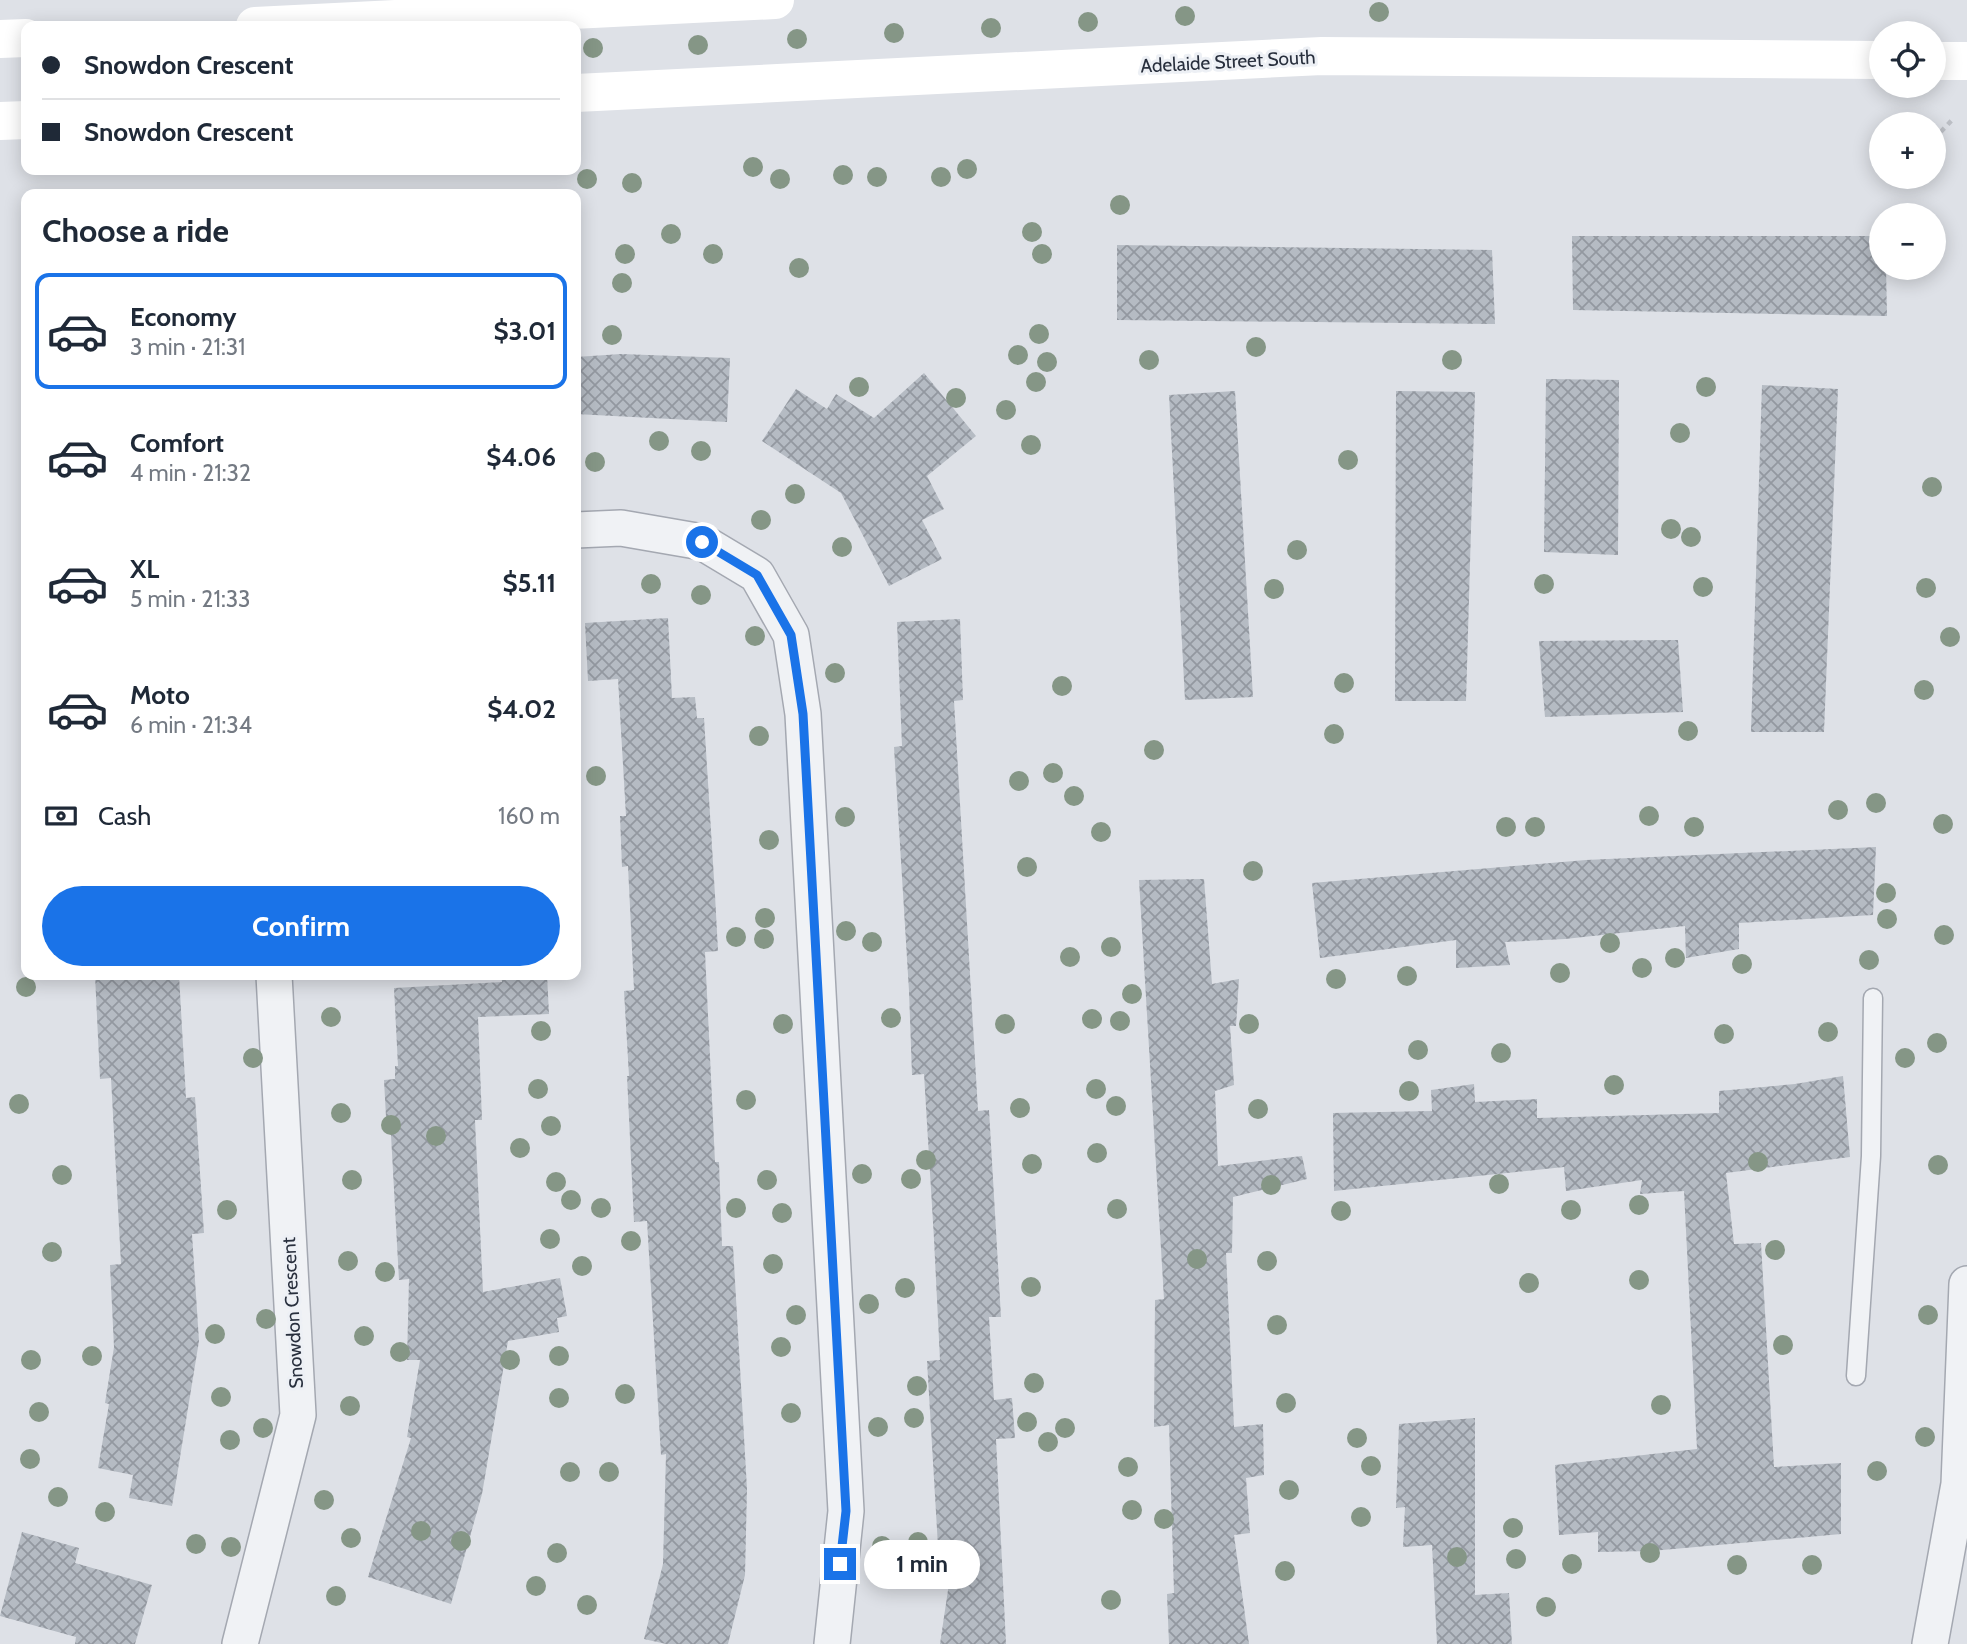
<!DOCTYPE html>
<html lang="en">
<head>
<meta charset="utf-8">
<style>
  body { margin:0; font-family:Cabin,sans-serif; background:#f2f2f3; color:#1f2937; height:100vh; display:flex; flex-direction:column; font-size:26px; white-space:nowrap }
  * { box-sizing:border-box; margin:0 }
  p { font-size:23px; color:#747a83 }
  .icon { flex:none; width:38px; height:38px; fill:none; stroke:currentColor; stroke-width:2; stroke-linecap:round; stroke-linejoin:round }
  .map { position:relative; flex:1; overflow:hidden }
  .details { position:absolute; left:21px; top:189px; width:560px; height:791px; display:flex; flex-direction:column; background:#fff; border-radius:14px; box-shadow:0 4px 18px #0003 }
  .details>* { flex:none }
  .guide { position:absolute; left:21px; top:21px; width:560px; height:154px; border-radius:14px; box-shadow:0 4px 18px #0003; display:grid; align-content:center; height:154px; padding:0 21px; background:#fff }
  .fabs { position:absolute; left:1869px; top:21px; display:grid; gap:14px }
  .fabs a { display:grid; place-items:center; width:77px; height:77px; border-radius:50%; background:#fff; box-shadow:0 4px 18px #0003; font-size:35px }
  .end { position:absolute; width:32px; height:32px; margin:-16px; border:9px solid #1a73e8; background:#fff; box-shadow:0 0 0 4px #fff }
  .from { border-radius:50% }
  .bubble { position:absolute; height:49px; border-radius:24px; background:#fff; box-shadow:0 4px 18px #0003; font-size:23px; font-weight:700; line-height:49px; text-align:center }
  .guide b { display:flex; align-items:center; gap:24px; height:66px; font-size:26px }
  .guide b+b { border-top:2px solid #e0e1e3 }
  .guide i { width:18px; height:18px; background:#1f2937 }
  ul { padding:0; list-style:none }
  li { display:flex; align-items:center; gap:21px; height:116px; margin:0 14px 10px; padding:0 7px; border:4px solid transparent; border-radius:14px }
  li div { flex:1 }
  li b { display:block; font-size:26px }
  li em { font-style:normal; font-weight:700 }
  li.current { border-color:#1a73e8 }
  li>.icon { width:63px; height:63px; stroke-width:1.5 }
  h2 { padding:0 21px; font-size:32px; line-height:84px }
  .pay { display:flex; align-items:center; gap:18px; height:77px; padding:0 21px; font-size:26px }
  .pay p { margin-inline-start:auto }
  .action { display:flex; gap:14px; margin-top:auto; padding:14px 21px }
  .action a { flex:1; height:80px; border-radius:42px; background:#1a73e8; color:#fff; font-size:28px; font-weight:700; line-height:80px; text-align:center }
  .map>svg:first-child { display:block }
</style>
</head>
<body>
<div class="map">
<svg width="1967" height="1644" viewBox="0 0 1967 1644">
  <defs>
    <pattern id="building-cross-hatch" width="8" height="8" patternUnits="userSpaceOnUse" patternTransform="scale(1.75)"><rect width="8" height="8" fill="#b5bbc3"/><path d="M0 0l8 8M0 8l8-8" fill="none" stroke="#9398a0"/></pattern>
  </defs>
  <rect width="100%" height="100%" fill="#dee1e7"/>
  <g fill="url(#building-cross-hatch)">
    <polygon points="1572,236 1881,236 1881,268 1886,268 1887,316 1573,310"/>
    <polygon points="1117,245 1492,250 1495,324 1117,320"/>
    <polygon points="621,354 730,358 727,422 576,414 576,357"/>
    <polygon points="924,373 976,436 927,476 944,509 922,520 942,559 889,586 841,493 762,441 796,389 827,409 836,394 874,418"/>
    <polygon points="1546,379 1619,380 1618,555 1544,552"/>
    <polygon points="1762,385 1838,389 1824,732 1751,732"/>
    <polygon points="1235,391 1253,697 1185,700 1169,395"/>
    <polygon points="1396,391 1475,392 1466,701 1395,701"/>
    <polygon points="668,618 672,698 695,697 697,718 704,718 715,895 718,951 705,952 715,1162 719,1162 722,1246 733,1246 747,1489 745,1575 728,1644 666,1644 644,1639 663,1564 666,1454 661,1455 647,1221 634,1222 627,1076 629,1076 624,991 634,990 628,866 622,867 620,816 626,816 618,679 588,681 585,623"/>
    <polygon points="960,619 963,700 954,701 978,1111 989,1110 1001,1317 989,1317 994,1400 1012,1398 1015,1438 996,1439 1006,1644 940,1644 952,1563 939,1563 927,1361 940,1360 934,1239 924,1074 912,1075 909,991 894,747 902,746 897,622"/>
    <polygon points="1678,640 1683,712 1545,717 1539,641"/>
    <polygon points="1876,847 1873,915 1739,923 1739,949 1686,958 1685,926 1565,939 1505,942 1510,965 1456,968 1456,940 1320,958 1312,883 1586,860"/>
    <polygon points="1204,879 1212,984 1239,979 1236,1026 1230,1026 1234,1085 1215,1091 1218,1166 1302,1156 1307,1179 1233,1197 1232,1253 1226,1253 1234,1427 1263,1424 1264,1475 1246,1478 1250,1533 1234,1535 1249,1644 1169,1644 1167,1594 1174,1593 1169,1425 1154,1427 1155,1300 1164,1299 1139,880"/>
    <polygon points="95,975 179,975 186,1098 195,1097 204,1233 192,1234 199,1341 172,1506 129,1498 133,1475 98,1468 109,1404 105,1403 114,1347 110,1265 121,1264 111,1078 100,1079"/>
    <polygon points="501,975 547,975 549,1014 478,1017 482,1120 475,1120 483,1292 560,1278 567,1316 557,1318 559,1332 508,1341 482,1494 451,1604 368,1577 411,1438 407,1437 420,1360 407,1360 409,1279 399,1280 390,1117 386,1117 384,1080 395,1079 395,1066 398,1066 394,988 502,982"/>
    <polygon points="1843,1076 1850,1157 1726,1173 1734,1244 1761,1243 1774,1467 1841,1463 1841,1534 1651,1551 1598,1552 1598,1532 1559,1535 1555,1465 1697,1449 1684,1191 1640,1194 1642,1180 1566,1191 1564,1167 1334,1191 1333,1113 1432,1111 1431,1090 1474,1084 1475,1102 1537,1099 1537,1118 1719,1113 1719,1091 1795,1084"/>
    <polygon points="1475,1418 1475,1595 1509,1593 1512,1644 1437,1644 1432,1545 1403,1547 1405,1507 1396,1508 1399,1424"/>
    <polygon points="22,1532 79,1548 75,1563 152,1585 135,1644 75,1644 76,1637 0,1616"/>
  </g>
  <g fill="none" stroke-linecap="round" stroke-linejoin="round">
    <g stroke="#a4a8b1" stroke-width="21">
      <polyline id="lane" points="1856,1376 1871,1156 1873,998"/>
    </g>
    <g stroke="#a4a8b1" stroke-width="38">
      <g id="street">
        <polyline points="576,530 621,528 702,542 757,575 791,635 803,714 846,1511 832,1644"/>
        <polyline points="240,1644 298,1415 274,975"/>
        <polyline points="1930,1644 1959,1484 1967,1284"/>
      </g>
    </g>
    <g stroke="#bcbfc5" stroke-width="4.5" stroke-dasharray="5 5" stroke-linecap="butt">
      <polyline points="1934,139 1952,120"/>
      <polyline points="1892,181 1896,177"/>
    </g>
    <use href="#lane" stroke="#f0f2f5" stroke-width="18"/>
    <use href="#street" stroke="#f0f2f5" stroke-width="35"/>
    <g stroke="#fff" stroke-width="38">
      <polyline points="255,26 775,0"/>
      <polyline points="0,39 26,38"/>
      <polyline points="1934,61 1967,61"/>
      <polyline points="576,93 1322,56 1881,60"/>
      <polyline points="0,121 26,120"/>
    </g>
  </g>
  <g fill="#859686">
    <circle cx="1379" cy="12" r="10"/>
    <circle cx="1185" cy="16" r="10"/>
    <circle cx="1088" cy="22" r="10"/>
    <circle cx="991" cy="28" r="10"/>
    <circle cx="894" cy="33" r="10"/>
    <circle cx="797" cy="39" r="10"/>
    <circle cx="698" cy="45" r="10"/>
    <circle cx="593" cy="48" r="10"/>
    <circle cx="753" cy="167" r="10"/>
    <circle cx="967" cy="169" r="10"/>
    <circle cx="843" cy="175" r="10"/>
    <circle cx="877" cy="177" r="10"/>
    <circle cx="941" cy="177" r="10"/>
    <circle cx="587" cy="179" r="10"/>
    <circle cx="780" cy="179" r="10"/>
    <circle cx="632" cy="183" r="10"/>
    <circle cx="1120" cy="205" r="10"/>
    <circle cx="1032" cy="232" r="10"/>
    <circle cx="671" cy="234" r="10"/>
    <circle cx="625" cy="254" r="10"/>
    <circle cx="713" cy="254" r="10"/>
    <circle cx="1042" cy="254" r="10"/>
    <circle cx="799" cy="268" r="10"/>
    <circle cx="622" cy="283" r="10"/>
    <circle cx="1039" cy="334" r="10"/>
    <circle cx="612" cy="335" r="10"/>
    <circle cx="1256" cy="347" r="10"/>
    <circle cx="1018" cy="355" r="10"/>
    <circle cx="1149" cy="360" r="10"/>
    <circle cx="1452" cy="360" r="10"/>
    <circle cx="1047" cy="362" r="10"/>
    <circle cx="1036" cy="382" r="10"/>
    <circle cx="859" cy="387" r="10"/>
    <circle cx="1706" cy="387" r="10"/>
    <circle cx="956" cy="398" r="10"/>
    <circle cx="1006" cy="410" r="10"/>
    <circle cx="1680" cy="433" r="10"/>
    <circle cx="659" cy="441" r="10"/>
    <circle cx="1031" cy="445" r="10"/>
    <circle cx="701" cy="451" r="10"/>
    <circle cx="1348" cy="460" r="10"/>
    <circle cx="595" cy="462" r="10"/>
    <circle cx="1932" cy="487" r="10"/>
    <circle cx="795" cy="494" r="10"/>
    <circle cx="761" cy="520" r="10"/>
    <circle cx="1671" cy="529" r="10"/>
    <circle cx="1691" cy="537" r="10"/>
    <circle cx="842" cy="547" r="10"/>
    <circle cx="1297" cy="550" r="10"/>
    <circle cx="651" cy="584" r="10"/>
    <circle cx="1544" cy="584" r="10"/>
    <circle cx="1703" cy="587" r="10"/>
    <circle cx="1926" cy="588" r="10"/>
    <circle cx="1274" cy="589" r="10"/>
    <circle cx="701" cy="595" r="10"/>
    <circle cx="755" cy="636" r="10"/>
    <circle cx="1950" cy="637" r="10"/>
    <circle cx="835" cy="673" r="10"/>
    <circle cx="1344" cy="683" r="10"/>
    <circle cx="1062" cy="686" r="10"/>
    <circle cx="1924" cy="690" r="10"/>
    <circle cx="1688" cy="731" r="10"/>
    <circle cx="1334" cy="734" r="10"/>
    <circle cx="759" cy="736" r="10"/>
    <circle cx="1154" cy="750" r="10"/>
    <circle cx="1053" cy="773" r="10"/>
    <circle cx="596" cy="776" r="10"/>
    <circle cx="1019" cy="781" r="10"/>
    <circle cx="1074" cy="796" r="10"/>
    <circle cx="1876" cy="803" r="10"/>
    <circle cx="1838" cy="810" r="10"/>
    <circle cx="1649" cy="816" r="10"/>
    <circle cx="845" cy="817" r="10"/>
    <circle cx="1943" cy="824" r="10"/>
    <circle cx="1506" cy="827" r="10"/>
    <circle cx="1535" cy="827" r="10"/>
    <circle cx="1694" cy="827" r="10"/>
    <circle cx="1101" cy="832" r="10"/>
    <circle cx="769" cy="840" r="10"/>
    <circle cx="1027" cy="867" r="10"/>
    <circle cx="1253" cy="871" r="10"/>
    <circle cx="1886" cy="893" r="10"/>
    <circle cx="765" cy="918" r="10"/>
    <circle cx="1887" cy="919" r="10"/>
    <circle cx="846" cy="931" r="10"/>
    <circle cx="1944" cy="935" r="10"/>
    <circle cx="736" cy="937" r="10"/>
    <circle cx="764" cy="939" r="10"/>
    <circle cx="872" cy="942" r="10"/>
    <circle cx="1610" cy="943" r="10"/>
    <circle cx="1111" cy="947" r="10"/>
    <circle cx="1070" cy="957" r="10"/>
    <circle cx="1675" cy="958" r="10"/>
    <circle cx="1869" cy="960" r="10"/>
    <circle cx="1742" cy="964" r="10"/>
    <circle cx="1642" cy="968" r="10"/>
    <circle cx="1560" cy="973" r="10"/>
    <circle cx="1407" cy="976" r="10"/>
    <circle cx="1336" cy="979" r="10"/>
    <circle cx="26" cy="987" r="10"/>
    <circle cx="1132" cy="994" r="10"/>
    <circle cx="331" cy="1017" r="10"/>
    <circle cx="891" cy="1018" r="10"/>
    <circle cx="1092" cy="1019" r="10"/>
    <circle cx="1120" cy="1021" r="10"/>
    <circle cx="783" cy="1024" r="10"/>
    <circle cx="1005" cy="1024" r="10"/>
    <circle cx="1249" cy="1024" r="10"/>
    <circle cx="541" cy="1031" r="10"/>
    <circle cx="1828" cy="1032" r="10"/>
    <circle cx="1724" cy="1034" r="10"/>
    <circle cx="1937" cy="1043" r="10"/>
    <circle cx="1418" cy="1050" r="10"/>
    <circle cx="1501" cy="1053" r="10"/>
    <circle cx="253" cy="1058" r="10"/>
    <circle cx="1905" cy="1058" r="10"/>
    <circle cx="1614" cy="1085" r="10"/>
    <circle cx="538" cy="1089" r="10"/>
    <circle cx="1096" cy="1089" r="10"/>
    <circle cx="1409" cy="1091" r="10"/>
    <circle cx="746" cy="1100" r="10"/>
    <circle cx="19" cy="1104" r="10"/>
    <circle cx="1116" cy="1106" r="10"/>
    <circle cx="1020" cy="1108" r="10"/>
    <circle cx="1258" cy="1109" r="10"/>
    <circle cx="341" cy="1113" r="10"/>
    <circle cx="391" cy="1125" r="10"/>
    <circle cx="551" cy="1126" r="10"/>
    <circle cx="436" cy="1136" r="10"/>
    <circle cx="520" cy="1148" r="10"/>
    <circle cx="1097" cy="1153" r="10"/>
    <circle cx="926" cy="1160" r="10"/>
    <circle cx="1758" cy="1162" r="10"/>
    <circle cx="1032" cy="1164" r="10"/>
    <circle cx="1938" cy="1165" r="10"/>
    <circle cx="862" cy="1174" r="10"/>
    <circle cx="62" cy="1175" r="10"/>
    <circle cx="911" cy="1179" r="10"/>
    <circle cx="352" cy="1180" r="10"/>
    <circle cx="767" cy="1180" r="10"/>
    <circle cx="556" cy="1182" r="10"/>
    <circle cx="1499" cy="1184" r="10"/>
    <circle cx="1271" cy="1185" r="10"/>
    <circle cx="571" cy="1200" r="10"/>
    <circle cx="1639" cy="1205" r="10"/>
    <circle cx="601" cy="1208" r="10"/>
    <circle cx="736" cy="1208" r="10"/>
    <circle cx="1117" cy="1209" r="10"/>
    <circle cx="227" cy="1210" r="10"/>
    <circle cx="1571" cy="1210" r="10"/>
    <circle cx="1341" cy="1211" r="10"/>
    <circle cx="782" cy="1213" r="10"/>
    <circle cx="550" cy="1239" r="10"/>
    <circle cx="631" cy="1241" r="10"/>
    <circle cx="1775" cy="1250" r="10"/>
    <circle cx="52" cy="1252" r="10"/>
    <circle cx="1197" cy="1259" r="10"/>
    <circle cx="348" cy="1261" r="10"/>
    <circle cx="1267" cy="1261" r="10"/>
    <circle cx="773" cy="1264" r="10"/>
    <circle cx="582" cy="1266" r="10"/>
    <circle cx="385" cy="1272" r="10"/>
    <circle cx="1639" cy="1280" r="10"/>
    <circle cx="1529" cy="1283" r="10"/>
    <circle cx="1031" cy="1287" r="10"/>
    <circle cx="905" cy="1288" r="10"/>
    <circle cx="869" cy="1304" r="10"/>
    <circle cx="796" cy="1315" r="10"/>
    <circle cx="1928" cy="1315" r="10"/>
    <circle cx="266" cy="1319" r="10"/>
    <circle cx="1277" cy="1325" r="10"/>
    <circle cx="215" cy="1334" r="10"/>
    <circle cx="364" cy="1336" r="10"/>
    <circle cx="1783" cy="1345" r="10"/>
    <circle cx="781" cy="1347" r="10"/>
    <circle cx="400" cy="1352" r="10"/>
    <circle cx="92" cy="1356" r="10"/>
    <circle cx="559" cy="1356" r="10"/>
    <circle cx="31" cy="1360" r="10"/>
    <circle cx="510" cy="1360" r="10"/>
    <circle cx="1034" cy="1383" r="10"/>
    <circle cx="917" cy="1386" r="10"/>
    <circle cx="625" cy="1394" r="10"/>
    <circle cx="221" cy="1397" r="10"/>
    <circle cx="559" cy="1398" r="10"/>
    <circle cx="1286" cy="1403" r="10"/>
    <circle cx="1661" cy="1405" r="10"/>
    <circle cx="350" cy="1406" r="10"/>
    <circle cx="39" cy="1412" r="10"/>
    <circle cx="791" cy="1413" r="10"/>
    <circle cx="914" cy="1418" r="10"/>
    <circle cx="1027" cy="1422" r="10"/>
    <circle cx="878" cy="1427" r="10"/>
    <circle cx="263" cy="1428" r="10"/>
    <circle cx="1065" cy="1428" r="10"/>
    <circle cx="1925" cy="1437" r="10"/>
    <circle cx="1357" cy="1438" r="10"/>
    <circle cx="230" cy="1440" r="10"/>
    <circle cx="1048" cy="1442" r="10"/>
    <circle cx="30" cy="1459" r="10"/>
    <circle cx="1371" cy="1466" r="10"/>
    <circle cx="1128" cy="1467" r="10"/>
    <circle cx="1877" cy="1471" r="10"/>
    <circle cx="570" cy="1472" r="10"/>
    <circle cx="609" cy="1472" r="10"/>
    <circle cx="1289" cy="1490" r="10"/>
    <circle cx="58" cy="1497" r="10"/>
    <circle cx="324" cy="1500" r="10"/>
    <circle cx="1132" cy="1510" r="10"/>
    <circle cx="105" cy="1512" r="10"/>
    <circle cx="1361" cy="1517" r="10"/>
    <circle cx="1164" cy="1519" r="10"/>
    <circle cx="1513" cy="1528" r="10"/>
    <circle cx="421" cy="1531" r="10"/>
    <circle cx="351" cy="1538" r="10"/>
    <circle cx="461" cy="1541" r="10"/>
    <circle cx="918" cy="1542" r="10"/>
    <circle cx="196" cy="1544" r="10"/>
    <circle cx="882" cy="1546" r="10"/>
    <circle cx="231" cy="1547" r="10"/>
    <circle cx="557" cy="1553" r="10"/>
    <circle cx="1650" cy="1553" r="10"/>
    <circle cx="1457" cy="1557" r="10"/>
    <circle cx="1516" cy="1559" r="10"/>
    <circle cx="1572" cy="1564" r="10"/>
    <circle cx="1737" cy="1565" r="10"/>
    <circle cx="1812" cy="1565" r="10"/>
    <circle cx="1285" cy="1571" r="10"/>
    <circle cx="536" cy="1586" r="10"/>
    <circle cx="336" cy="1596" r="10"/>
    <circle cx="1111" cy="1600" r="10"/>
    <circle cx="587" cy="1605" r="10"/>
    <circle cx="1546" cy="1607" r="10"/>
  </g>
  <g fill="none" stroke-linecap="round" stroke-linejoin="round">
    <polyline stroke="#1a73e8" stroke-width="9" points="702,542 757,575 791,635 803,714 846,1511 840,1564"/>
  </g>
  <g text-anchor="middle" stroke-width="6" stroke-linejoin="round" paint-order="stroke">
    <g font-size="19" fill="#282f3d" stroke="#edf0f5">
      <text transform="translate(1228 61) rotate(-3)" y="7">Adelaide Street South</text>
      <text transform="translate(292 1313) rotate(-93)" y="7">Snowdon Crescent</text>
    </g>
  </g>
</svg>
<div class="fabs">
<a><svg class="icon" aria-label="locate" viewBox="0 0 24 24"><circle cx="12" cy="12" r="6"/><path d="M12 2v4M12 18v4M2 12h4M18 12h4"/></svg></a>
<a>+</a>
<a>−</a>
</div>
<i class="end from" style="left:702px;top:542px"></i>
<i class="end" style="left:840px;top:1564px"></i>
<div class="bubble" style="left:864px;top:1540px;width:116px">1 min</div>
<div class="guide">
<b><i class="from"></i>Snowdon Crescent</b>
<b><i></i>Snowdon Crescent</b>
</div>
<section class="details">
<h2>Choose a ride</h2>
<ul>
<li class="current"><svg class="icon" aria-label="car" viewBox="0 0 24 24"><path d="M5 17H2v-5l4-1 3-4h7l3 4 3 1v5h-3M9 17h6M6 11h13"/><circle cx="7" cy="17" r="2"/><circle cx="17" cy="17" r="2"/></svg><div><b>Economy</b><p>3 min · 21:31</p></div><em>$3.01</em></li>
<li><svg class="icon" aria-label="car" viewBox="0 0 24 24"><path d="M5 17H2v-5l4-1 3-4h7l3 4 3 1v5h-3M9 17h6M6 11h13"/><circle cx="7" cy="17" r="2"/><circle cx="17" cy="17" r="2"/></svg><div><b>Comfort</b><p>4 min · 21:32</p></div><em>$4.06</em></li>
<li><svg class="icon" aria-label="car" viewBox="0 0 24 24"><path d="M5 17H2v-5l4-1 3-4h7l3 4 3 1v5h-3M9 17h6M6 11h13"/><circle cx="7" cy="17" r="2"/><circle cx="17" cy="17" r="2"/></svg><div><b>XL</b><p>5 min · 21:33</p></div><em>$5.11</em></li>
<li><svg class="icon" aria-label="car" viewBox="0 0 24 24"><path d="M5 17H2v-5l4-1 3-4h7l3 4 3 1v5h-3M9 17h6M6 11h13"/><circle cx="7" cy="17" r="2"/><circle cx="17" cy="17" r="2"/></svg><div><b>Moto</b><p>6 min · 21:34</p></div><em>$4.02</em></li>
</ul>
<div class="pay"><svg class="icon" aria-label="cash" viewBox="0 0 24 24"><path d="M3 7h18v10H3z"/><circle cx="12" cy="12" r="2"/></svg>Cash<p>160 m</p></div>
<div class="action"><a>Confirm</a></div>
</section>
</div>
</body>
</html>
